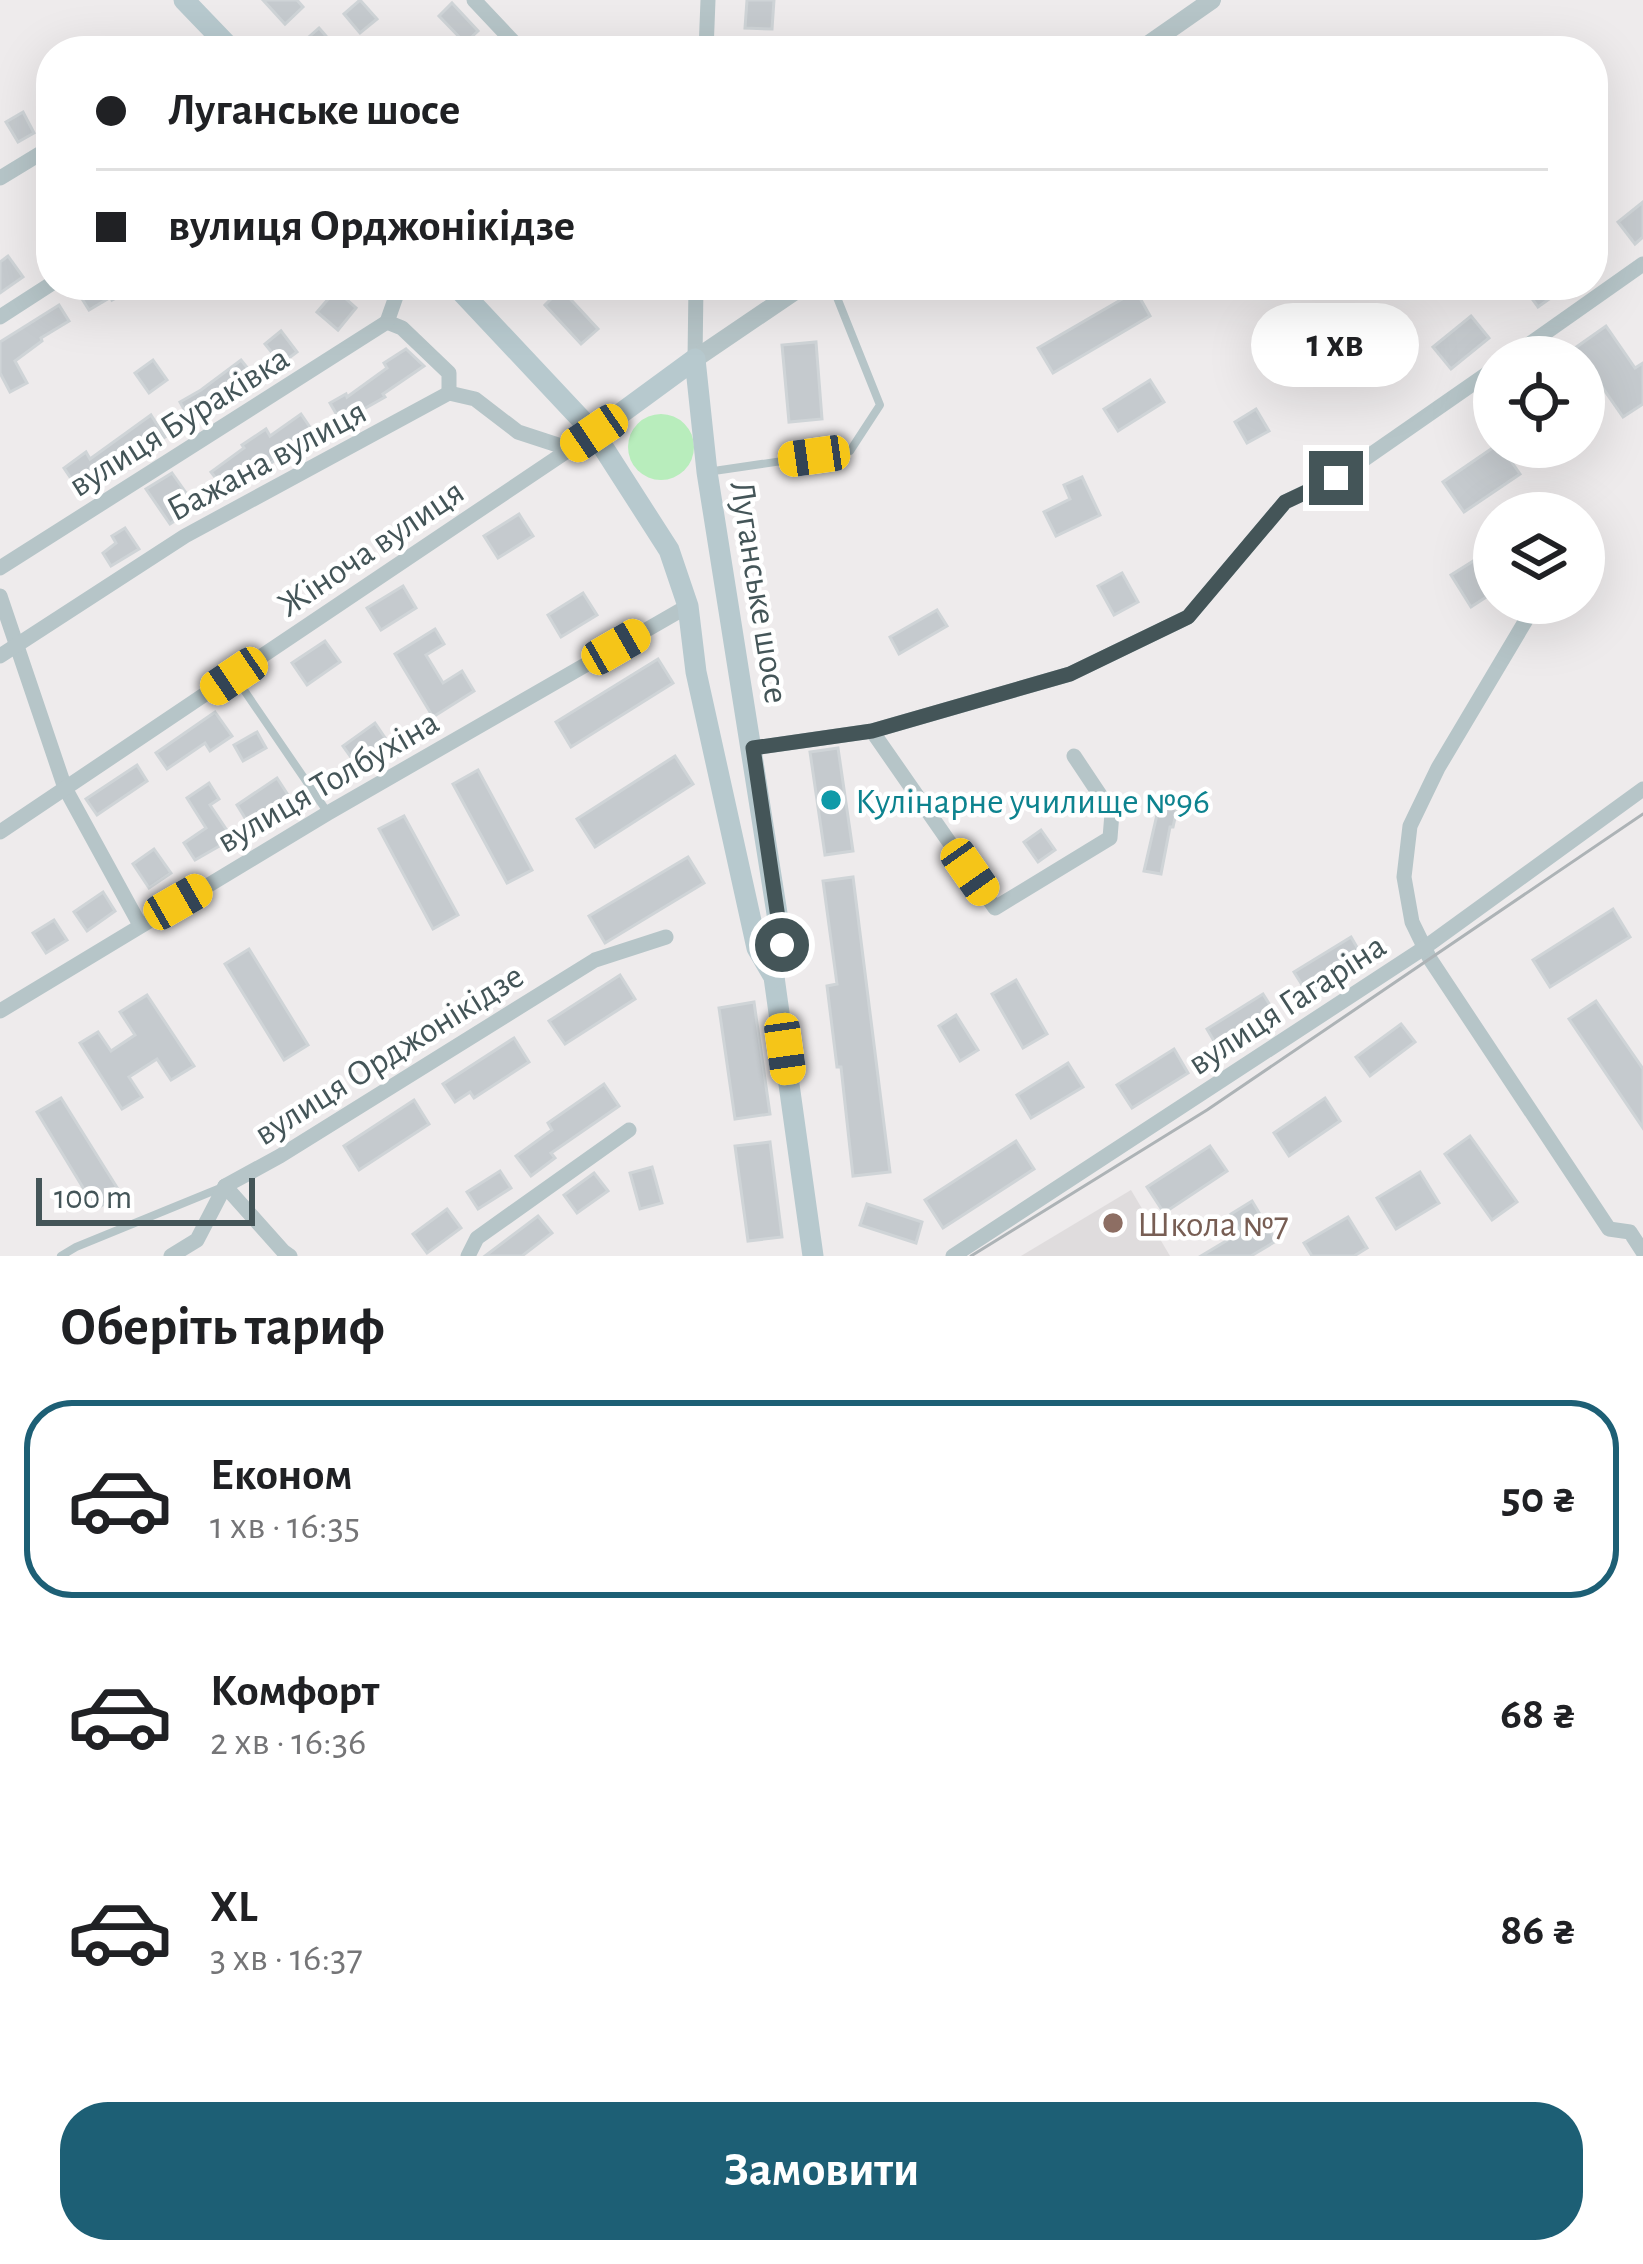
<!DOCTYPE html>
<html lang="uk">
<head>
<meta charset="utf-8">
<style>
  body { margin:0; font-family:"Alegreya Sans",sans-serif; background:#f6f6f6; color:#202124; height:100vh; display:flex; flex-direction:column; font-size:45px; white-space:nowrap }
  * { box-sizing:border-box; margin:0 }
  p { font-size:39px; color:#757577 }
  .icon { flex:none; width:66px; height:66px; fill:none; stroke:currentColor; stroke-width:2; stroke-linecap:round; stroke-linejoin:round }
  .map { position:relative; height:1256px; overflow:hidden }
  .side { display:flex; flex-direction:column; background:#fff; flex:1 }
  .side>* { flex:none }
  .banner { position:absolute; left:36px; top:36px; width:1572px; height:264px; border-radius:48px; box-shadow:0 12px 48px #0002; display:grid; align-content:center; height:264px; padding:0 60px; background:#fff }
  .tools { position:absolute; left:1473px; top:336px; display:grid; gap:24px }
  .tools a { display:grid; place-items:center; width:132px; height:132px; border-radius:50%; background:#fff; box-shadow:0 12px 48px #0002; font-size:60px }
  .scale { position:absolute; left:36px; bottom:30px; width:219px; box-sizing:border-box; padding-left:12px; border:6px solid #445558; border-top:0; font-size:33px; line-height:42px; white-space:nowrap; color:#445558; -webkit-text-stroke:9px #fff; paint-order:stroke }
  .end { position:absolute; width:54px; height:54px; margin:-27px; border:15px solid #445558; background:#fff; box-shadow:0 0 0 6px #fff }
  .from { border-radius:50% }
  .bubble { position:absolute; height:84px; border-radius:42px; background:#fff; box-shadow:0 12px 48px #0002; font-size:39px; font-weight:700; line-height:84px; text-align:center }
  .car { position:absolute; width:36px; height:72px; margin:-36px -18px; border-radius:15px; box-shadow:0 0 9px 3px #0007; background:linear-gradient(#f5c518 24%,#345 0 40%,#f5c518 0 76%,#345 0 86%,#f5c518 0) }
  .banner b { display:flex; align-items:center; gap:42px; height:114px; font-size:45px }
  .banner b+b { border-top:3px solid #e0e0e0 }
  .banner i { width:30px; height:30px; background:#202124 }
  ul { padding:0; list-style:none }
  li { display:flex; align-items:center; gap:36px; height:198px; margin:0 24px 18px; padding:0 36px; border:6px solid transparent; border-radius:48px }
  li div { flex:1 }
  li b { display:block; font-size:45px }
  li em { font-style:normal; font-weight:700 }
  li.current { border-color:#1d5f75 }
  li>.icon { width:108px; height:108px; stroke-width:1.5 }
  h2 { padding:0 60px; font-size:54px; line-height:144px }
  .button { display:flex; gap:24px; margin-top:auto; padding:24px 60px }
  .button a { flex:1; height:138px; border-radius:48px; background:#1d5f75; color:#fff; font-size:48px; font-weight:700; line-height:138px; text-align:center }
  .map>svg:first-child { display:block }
</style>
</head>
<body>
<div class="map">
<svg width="1643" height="1256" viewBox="0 0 1643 1256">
  <rect width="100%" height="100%" fill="#eeebec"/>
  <polygon fill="#dfdcdd" points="1131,1190 1170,1256 1021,1256"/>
  <circle fill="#b8edbc" cx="661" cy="447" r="33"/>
  <g fill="#c5cace" stroke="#cfd4d7" stroke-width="3">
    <polygon points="263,0 297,0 303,7 285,24"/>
    <polygon points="360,0 377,19 360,33 344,14"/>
    <polygon points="747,0 774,0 772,29 745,28"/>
    <polygon points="452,3 478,31 465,43 439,16"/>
    <polygon points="319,28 339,51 310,51 302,43"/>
    <polygon points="23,112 34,133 18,142 6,122"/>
    <polygon points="1643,202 1643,237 1635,244 1618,222"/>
    <polygon points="8,256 23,277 0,293 0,262"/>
    <polygon points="94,285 140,285 112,300 111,297 89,310 79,294"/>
    <polygon points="1522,285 1569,285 1538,307"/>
    <polygon points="561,289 598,329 581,344 545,305"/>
    <polygon points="336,290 356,308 338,330 317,312"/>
    <polygon points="1136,291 1150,316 1053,373 1038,348"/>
    <polygon points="59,305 69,321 41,338 42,341 15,361 27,383 10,392 0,373 0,342"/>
    <polygon points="1471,316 1489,338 1451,369 1433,347"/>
    <polygon points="1606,326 1635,368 1643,363 1643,404 1623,417 1584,361 1584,357 1575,348"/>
    <polygon points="281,331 297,352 281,364 265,344"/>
    <polygon points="816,342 822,419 789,422 782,345"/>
    <polygon points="406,349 424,366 383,394 385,397 341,422 330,403 346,394 347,397 387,368 384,363"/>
    <polygon points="153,360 167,380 149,393 135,373"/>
    <polygon points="241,360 253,375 189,418 180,402 201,390"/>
    <polygon points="1150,380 1164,402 1118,431 1104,409"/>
    <polygon points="1256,409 1269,431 1247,443 1235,422"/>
    <polygon points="301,414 316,436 259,470 228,494 211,472 244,448 242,445 266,429 270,436"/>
    <polygon points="151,415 165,437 137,455 133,450 78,489 64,468 86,452 90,459"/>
    <polygon points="1494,447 1501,447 1520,474 1464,512 1443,482"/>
    <polygon points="172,473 196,507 170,524 146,489"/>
    <polygon points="1082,477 1100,515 1056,536 1044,512 1070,499 1064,485"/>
    <polygon points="519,514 533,536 498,558 484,536"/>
    <polygon points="125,528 139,549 111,566 103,553 116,543 112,536"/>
    <polygon points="1494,548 1494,592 1471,607 1451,575"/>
    <polygon points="1122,573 1138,602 1114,615 1098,586"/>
    <polygon points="403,586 416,608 381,630 367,608"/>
    <polygon points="583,593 597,615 561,637 548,615"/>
    <polygon points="937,610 947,626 899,654 890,637"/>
    <polygon points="435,629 444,644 426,655 443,683 462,671 474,691 433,717 395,654"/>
    <polygon points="325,641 340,662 307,685 292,663"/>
    <polygon points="658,659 673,683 571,747 556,722"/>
    <polygon points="215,712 232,736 210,751 205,743 167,769 156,753"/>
    <polygon points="375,723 390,745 358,767 343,746"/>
    <polygon points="257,732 266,748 243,761 234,745"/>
    <polygon points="838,748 853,851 825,855 810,752"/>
    <polygon points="675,756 693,784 595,847 577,819"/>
    <polygon points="137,765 147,781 97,815 86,799"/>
    <polygon points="478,770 532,870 507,883 453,784"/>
    <polygon points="277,778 290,798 250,826 237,805"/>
    <polygon points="209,783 219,799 210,805 230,835 230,840 195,860 184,843 206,828 187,798"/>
    <polygon points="1159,806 1177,809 1173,827 1170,827 1161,874 1144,871"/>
    <polygon points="404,816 458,915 433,929 379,829"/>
    <polygon points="1041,830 1055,850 1038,862 1024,842"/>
    <polygon points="154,849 171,873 149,888 133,864"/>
    <polygon points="688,857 704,883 605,943 589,916"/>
    <polygon points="853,877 890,1172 853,1176 841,1067 837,1067 827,986 837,984 823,881"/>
    <polygon points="103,892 115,911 87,931 74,912"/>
    <polygon points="1613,909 1630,937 1550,987 1533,960"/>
    <polygon points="54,920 67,940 46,953 33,933"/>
    <polygon points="1351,937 1365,961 1309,996 1294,972"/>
    <polygon points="249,949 308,1045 284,1060 225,964"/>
    <polygon points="620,975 635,999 565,1044 549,1021"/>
    <polygon points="1016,980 1047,1034 1023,1048 992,994"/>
    <polygon points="1263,994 1278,1018 1221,1053 1207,1029"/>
    <polygon points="147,995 194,1066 171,1080 157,1059 129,1077 142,1097 122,1109 80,1043 98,1032 111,1051 135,1035 120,1012"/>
    <polygon points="1596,1001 1643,1069 1643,1128 1569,1019"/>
    <polygon points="754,1002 770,1114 735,1119 719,1008"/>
    <polygon points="956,1015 978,1050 960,1061 939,1026"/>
    <polygon points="1401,1024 1415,1042 1370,1076 1356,1057"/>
    <polygon points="514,1038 529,1062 474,1098 470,1092 455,1102 443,1084"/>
    <polygon points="1174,1049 1188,1073 1132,1108 1117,1085"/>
    <polygon points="1068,1063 1083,1087 1031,1118 1017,1095"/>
    <polygon points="604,1084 619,1106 551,1153 555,1158 531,1176 516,1156 552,1130 548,1123"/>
    <polygon points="61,1098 121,1194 96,1209 37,1112"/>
    <polygon points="1325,1098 1340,1121 1289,1156 1274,1133"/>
    <polygon points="414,1100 429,1124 359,1170 344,1146"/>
    <polygon points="1470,1136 1517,1202 1492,1220 1445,1154"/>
    <polygon points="1016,1141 1034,1169 943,1228 925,1200"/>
    <polygon points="770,1142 782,1237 748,1241 735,1146"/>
    <polygon points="1210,1146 1227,1171 1164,1213 1147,1187"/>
    <polygon points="652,1167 662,1203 640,1209 630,1173"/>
    <polygon points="500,1171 511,1188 478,1209 467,1192"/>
    <polygon points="1420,1172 1439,1203 1396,1229 1377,1198"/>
    <polygon points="594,1173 608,1191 577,1213 564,1195"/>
    <polygon points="1252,1201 1276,1241 1251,1256 1201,1256 1241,1232 1231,1214"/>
    <polygon points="867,1204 922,1222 916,1243 860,1225"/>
    <polygon points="447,1209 461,1228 427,1253 413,1234"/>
    <polygon points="538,1216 552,1233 522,1256 485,1256"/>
    <polygon points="1348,1217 1367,1248 1354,1256 1312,1256 1304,1243"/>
  </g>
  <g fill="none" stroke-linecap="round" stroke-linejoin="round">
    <g stroke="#b6c5c8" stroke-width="8">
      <polyline points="707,472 850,451 880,405 832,285"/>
      <polyline points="235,677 328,813"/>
      <polyline points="61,1256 76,1247 218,1189"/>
    </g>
    <g stroke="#b6c5c8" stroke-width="15">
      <polyline points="474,0 522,51"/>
      <polyline points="197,51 217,35"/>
      <polyline points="706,51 708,0"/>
      <polyline points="0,178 51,147"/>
      <polyline points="0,317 51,284"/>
      <polyline points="387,322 402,328 449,373 449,393"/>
      <polyline points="387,322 400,285"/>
      <polyline points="1511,357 1643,264"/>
      <polyline points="695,359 696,285"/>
      <polyline points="0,568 387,322"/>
      <polyline points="0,596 65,788 140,925"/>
      <polyline points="1529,615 1438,768 1410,826 1404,877 1412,922 1430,959 1609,1229 1630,1232 1643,1252"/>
      <polyline points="0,656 185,536 449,393 475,399 518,432 570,449"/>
      <polyline points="872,731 995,908 1110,838 1112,813 1074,756"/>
      <polyline points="753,748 872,731 1070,674 1188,617 1285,502 1343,474 1494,369"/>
      <polyline points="0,832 594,433"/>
      <polyline points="0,1011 328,813 688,606"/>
      <polyline points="225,1186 283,1251 290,1256"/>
      <polyline points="171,1256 197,1240 225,1186 280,1156 595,960 666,937"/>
      <polyline points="468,1256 477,1238 629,1130"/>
      <polyline points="953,1256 1424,948 1643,789"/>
    </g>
    <g stroke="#b6c5c8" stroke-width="18">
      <polyline points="1139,51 1212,0"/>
      <polyline points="695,359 804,285"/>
    </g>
    <g stroke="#b7c9ce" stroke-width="21">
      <polyline points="184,0 233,51"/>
      <polyline points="455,285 594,433 669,550 688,606 696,672 757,948 774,977 813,1256"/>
      <polyline points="594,433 695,359 707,472 782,945 774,977"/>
    </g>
    <polyline stroke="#adb3b6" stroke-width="3" points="971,1256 1207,1110 1643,814"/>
  </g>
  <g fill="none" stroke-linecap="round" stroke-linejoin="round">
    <polyline stroke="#445558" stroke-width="15" points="782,945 753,748 872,731 1070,674 1188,617 1285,502 1336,478"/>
  </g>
  <circle fill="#0f9aa8" stroke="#fff" stroke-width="4.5" cx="831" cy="800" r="12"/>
  <circle fill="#8d6e63" stroke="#fff" stroke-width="4.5" cx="1113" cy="1223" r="12"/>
  <g text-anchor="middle" stroke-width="9" stroke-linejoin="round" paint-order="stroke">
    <g font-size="36" fill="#445558" stroke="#fff">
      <text transform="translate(178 420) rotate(-32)" y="13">вулиця Бураківка</text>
      <text transform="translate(266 459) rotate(-28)" y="13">Бажана вулиця</text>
      <text transform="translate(370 547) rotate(-34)" y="13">Жіноча вулиця</text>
      <text transform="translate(761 592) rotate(81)" y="13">Луганське шосе</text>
      <text transform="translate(327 780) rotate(-30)" y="13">вулиця Толбухіна</text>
      <text transform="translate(1286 1003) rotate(-33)" y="13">вулиця Гагаріна</text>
      <text transform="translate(388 1053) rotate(-32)" y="13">вулиця Орджонікідзе</text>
    </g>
    <g font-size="36" fill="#0d838f" stroke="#fff" text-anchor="start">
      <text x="855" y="813">Кулінарне училище №96</text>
    </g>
    <g font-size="36" fill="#785e54" stroke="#fff" text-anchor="start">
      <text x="1137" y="1236">Школа №7</text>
    </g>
  </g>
</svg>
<div class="tools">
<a><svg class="icon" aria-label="locate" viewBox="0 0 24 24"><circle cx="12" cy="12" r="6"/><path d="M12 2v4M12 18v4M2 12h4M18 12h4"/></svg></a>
<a><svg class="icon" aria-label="layers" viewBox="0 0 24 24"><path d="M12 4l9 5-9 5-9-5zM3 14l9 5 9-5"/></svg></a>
</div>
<div class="scale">100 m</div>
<i class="end from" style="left:782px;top:945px"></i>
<i class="end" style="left:1336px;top:478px"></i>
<div class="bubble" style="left:1251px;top:303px;width:168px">1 хв</div>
<i class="car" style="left:594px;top:433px;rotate:236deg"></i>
<i class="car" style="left:814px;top:456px;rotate:262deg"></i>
<i class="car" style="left:616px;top:647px;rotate:60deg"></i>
<i class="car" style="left:234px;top:676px;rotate:236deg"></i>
<i class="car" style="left:970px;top:872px;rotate:145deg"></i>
<i class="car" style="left:178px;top:902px;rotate:60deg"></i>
<i class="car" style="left:785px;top:1049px;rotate:172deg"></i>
<div class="banner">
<b><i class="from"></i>Луганське шосе</b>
<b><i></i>вулиця Орджонікідзе</b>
</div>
</div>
<section class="side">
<h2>Оберіть тариф</h2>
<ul>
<li class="current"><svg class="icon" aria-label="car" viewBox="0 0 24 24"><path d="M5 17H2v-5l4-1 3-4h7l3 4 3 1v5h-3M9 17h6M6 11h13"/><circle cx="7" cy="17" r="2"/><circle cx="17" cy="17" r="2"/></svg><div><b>Економ</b><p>1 хв · 16:35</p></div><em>50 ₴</em></li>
<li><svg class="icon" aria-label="car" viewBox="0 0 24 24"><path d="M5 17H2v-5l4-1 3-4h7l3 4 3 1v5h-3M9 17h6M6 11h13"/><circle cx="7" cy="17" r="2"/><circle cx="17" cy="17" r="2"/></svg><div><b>Комфорт</b><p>2 хв · 16:36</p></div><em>68 ₴</em></li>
<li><svg class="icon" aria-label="car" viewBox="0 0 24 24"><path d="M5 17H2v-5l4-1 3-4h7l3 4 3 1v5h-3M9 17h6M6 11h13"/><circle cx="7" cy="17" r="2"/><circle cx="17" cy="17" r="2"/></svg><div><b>XL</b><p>3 хв · 16:37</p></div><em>86 ₴</em></li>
</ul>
<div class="button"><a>Замовити</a></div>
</section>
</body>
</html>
